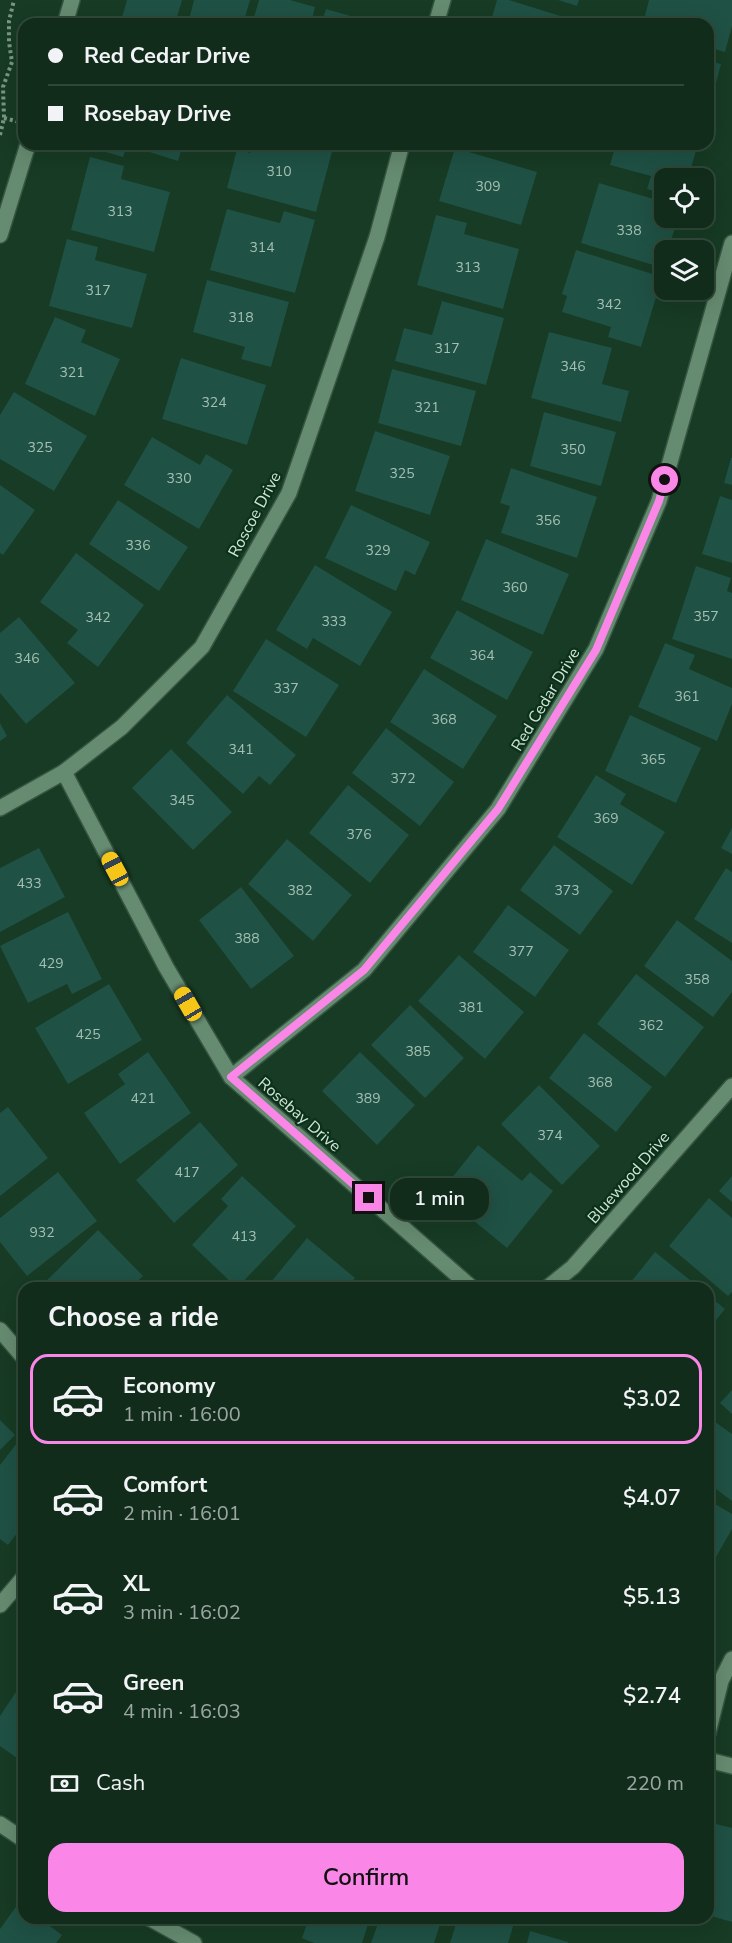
<!DOCTYPE html>
<html lang="en">
<head>
<meta charset="utf-8">
<style>
  body { margin:0; font-family:"Nunito Sans",sans-serif; background:#1a3424; color:#f1f3f6; height:100vh; display:flex; flex-direction:column; font-size:22px; white-space:nowrap }
  * { box-sizing:border-box; margin:0 }
  p { font-size:20px; color:#9ca7a3 }
  .icon { flex:none; width:33px; height:33px; fill:none; stroke:currentColor; stroke-width:2; stroke-linecap:round; stroke-linejoin:round }
  .map { position:relative; flex:1; overflow:hidden }
  .drawer { position:absolute; left:18px; top:1282px; width:696px; height:642px; display:flex; flex-direction:column; background:#112c1b; border-radius:18px; box-shadow:0 6px 24px #0002,0 0 0 2px #30483a }
  .drawer>* { flex:none }
  .hud { position:absolute; left:18px; top:18px; width:696px; height:132px; border-radius:18px; box-shadow:0 6px 24px #0002,0 0 0 2px #30483a; display:grid; align-content:center; height:132px; padding:0 30px; background:#112c1b }
  .tools { position:absolute; left:654px; top:168px; display:grid; gap:12px }
  .tools a { display:grid; place-items:center; width:60px; height:60px; border-radius:12px; background:#112c1b; box-shadow:0 6px 24px #0002,0 0 0 2px #30483a; font-size:30px }
  .end { position:absolute; width:27px; height:27px; margin:-14px; border:8px solid #fa87e7; background:#111; box-shadow:0 0 0 3px #111 }
  .from { border-radius:50% }
  .bubble { position:absolute; height:42px; border-radius:18px; background:#112c1b; box-shadow:0 6px 24px #0002,0 0 0 2px #30483a; font-size:20px; font-weight:600; line-height:42px; text-align:center }
  .car { position:absolute; width:18px; height:36px; margin:-18px -9px; border-radius:8px; box-shadow:0 0 4px 2px #0007; background:linear-gradient(#f5c518 24%,#345 0 40%,#f5c518 0 76%,#345 0 86%,#f5c518 0) }
  .hud b { display:flex; align-items:center; gap:21px; height:57px; font-size:22px }
  .hud b+b { border-top:2px solid #30483a }
  .hud i { width:15px; height:15px; background:#f1f3f6 }
  ul { padding:0; list-style:none }
  li { display:flex; align-items:center; gap:18px; height:90px; margin:0 12px 9px; padding:0 18px; border:3px solid transparent; border-radius:18px }
  li div { flex:1 }
  li b { display:block; font-size:22px }
  li em { font-style:normal; font-weight:600 }
  li.current { border-color:#fa87e7 }
  li>.icon { width:54px; height:54px; stroke-width:1.5 }
  h2 { padding:0 30px; font-size:27px; line-height:72px }
  .pay { display:flex; align-items:center; gap:15px; height:66px; padding:0 30px; font-size:22px }
  .pay p { margin-inline-start:auto }
  .primary-button { display:flex; gap:12px; margin-top:auto; padding:12px 30px }
  .primary-button a { flex:1; height:69px; border-radius:18px; background:#fa87e7; color:#111; font-size:24px; font-weight:600; line-height:69px; text-align:center }
  .map>svg:first-child { display:block }
</style>
</head>
<body>
<div class="map">
<svg width="732" height="1943" viewBox="0 0 732 1943">
  <rect width="100%" height="100%" fill="#173b24"/>
  <g fill="#1f5144">
    <polygon points="127,0 182,0 175,24 120,24"/>
    <polygon points="194,0 250,0 243,24 188,24"/>
    <polygon points="259,0 290,0 315,7 311,24 252,24"/>
    <polygon points="497,0 509,0 586,24 490,24"/>
    <polygon points="558,0 579,0 577,6"/>
    <polygon points="649,0 732,0 732,26 725,52 708,47 708,24 672,24 645,16"/>
    <polygon points="326,9 375,23 375,24 321,24"/>
    <polygon points="708,61 721,64 709,110 708,110"/>
    <polygon points="93,144 183,144 178,161 127,145 123,157 92,148"/>
    <polygon points="253,144 334,144 316,212 227,188 237,149 250,153"/>
    <polygon points="616,144 698,144 688,178 664,178 664,194 647,189 651,176 610,165"/>
    <polygon points="455,148 537,172 521,225 439,201"/>
    <polygon points="90,157 124,166 121,179 170,192 154,252 71,230"/>
    <polygon points="599,183 664,202 664,218 678,218 668,250 664,250 663,268 581,243"/>
    <polygon points="227,209 280,223 284,211 315,220 295,293 210,270"/>
    <polygon points="436,215 467,223 464,234 519,249 503,309 417,285"/>
    <polygon points="67,239 98,247 95,260 147,274 132,328 49,306"/>
    <polygon points="576,250 662,277 641,347 608,337 611,327 562,312 567,296 562,294"/>
    <polygon points="207,280 289,302 271,367 241,359 245,347 193,332"/>
    <polygon points="442,301 504,318 486,385 395,361 404,328 432,335"/>
    <polygon points="55,317 86,330 81,342 120,359 95,416 25,384"/>
    <polygon points="549,332 612,348 602,384 629,391 621,422 531,398"/>
    <polygon points="181,358 266,385 247,445 162,419"/>
    <polygon points="392,369 476,391 461,446 378,423"/>
    <polygon points="14,392 87,436 54,491 0,459 0,415"/>
    <polygon points="544,412 616,432 601,486 530,466"/>
    <polygon points="375,431 450,456 430,515 355,491"/>
    <polygon points="152,437 200,465 206,454 233,470 199,529 124,485"/>
    <polygon points="731,458 732,458 732,485 724,483"/>
    <polygon points="511,468 597,497 577,558 501,533 510,506 500,503"/>
    <polygon points="0,485 35,510 3,555 0,553"/>
    <polygon points="720,496 732,500 732,563 702,554"/>
    <polygon points="118,500 188,547 159,591 89,544"/>
    <polygon points="351,505 430,542 415,575 405,570 396,591 325,558"/>
    <polygon points="486,539 569,574 543,635 461,600"/>
    <polygon points="76,553 144,605 98,667 67,643 78,630 40,602"/>
    <polygon points="315,565 392,612 360,666 313,638 307,649 276,630"/>
    <polygon points="696,566 731,578 727,591 732,593 732,659 672,639"/>
    <polygon points="457,610 533,652 507,700 430,658"/>
    <polygon points="19,617 75,683 26,724 0,693 0,633"/>
    <polygon points="266,639 339,685 306,737 233,691"/>
    <polygon points="665,643 695,655 689,669 732,688 732,704 717,741 638,707"/>
    <polygon points="424,669 497,716 463,769 390,722"/>
    <polygon points="227,695 296,755 270,785 259,776 243,794 186,743"/>
    <polygon points="630,715 701,748 676,803 605,771"/>
    <polygon points="0,723 7,736 0,741"/>
    <polygon points="386,728 454,782 420,826 352,773"/>
    <polygon points="171,749 232,812 193,850 132,788"/>
    <polygon points="596,775 626,794 620,804 665,832 632,885 557,837"/>
    <polygon points="348,785 409,835 370,883 309,833"/>
    <polygon points="732,828 732,854 721,848"/>
    <polygon points="287,839 352,895 313,941 248,884"/>
    <polygon points="554,845 613,891 580,935 520,890"/>
    <polygon points="39,848 65,897 0,932 0,868"/>
    <polygon points="726,868 732,872 732,943 694,919"/>
    <polygon points="241,887 294,956 251,989 199,920"/>
    <polygon points="508,905 569,950 535,997 473,952"/>
    <polygon points="68,912 102,979 72,994 67,984 28,1003 0,946"/>
    <polygon points="677,920 732,961 732,992 713,1017 644,966"/>
    <polygon points="459,955 524,1012 485,1059 418,1001"/>
    <polygon points="636,974 704,1027 665,1077 597,1024"/>
    <polygon points="109,984 142,1040 68,1084 35,1028"/>
    <polygon points="410,1005 464,1058 425,1098 371,1045"/>
    <polygon points="584,1033 652,1087 616,1132 549,1078"/>
    <polygon points="148,1052 191,1113 120,1164 84,1113 125,1084 118,1074"/>
    <polygon points="360,1052 415,1105 377,1145 322,1091"/>
    <polygon points="539,1085 600,1146 562,1185 501,1124"/>
    <polygon points="8,1107 48,1158 0,1196 0,1113"/>
    <polygon points="200,1122 238,1165 174,1223 136,1180"/>
    <polygon points="478,1145 522,1181 530,1172 553,1191 507,1248 440,1193"/>
    <polygon points="58,1172 97,1221 27,1276 0,1242 0,1218"/>
    <polygon points="242,1176 296,1226 237,1288 192,1245 228,1206 221,1199"/>
    <polygon points="732,1176 732,1202 719,1191"/>
    <polygon points="709,1198 732,1218 732,1292 728,1296 669,1246"/>
    <polygon points="98,1230 143,1276 130,1288 39,1288"/>
    <polygon points="307,1238 355,1278 347,1288 266,1288"/>
    <polygon points="655,1252 700,1288 626,1288"/>
    <polygon points="708,1295 725,1309 708,1330"/>
    <polygon points="732,1390 732,1414 720,1403"/>
    <polygon points="708,1417 732,1434 732,1501 708,1483"/>
    <polygon points="0,1420 15,1435 0,1450"/>
    <polygon points="17,1443 24,1448 24,1524 8,1545 0,1539 0,1465"/>
    <polygon points="708,1500 732,1514 732,1529 712,1564 708,1562"/>
    <polygon points="24,1680 24,1763 0,1746 0,1716"/>
    <polygon points="716,1824 732,1828 732,1922 708,1915 708,1851"/>
    <polygon points="18,1904 24,1908 24,1918 39,1918 62,1935 56,1943 0,1943 0,1929"/>
    <polygon points="309,1918 370,1918 362,1943 314,1943 302,1938"/>
    <polygon points="380,1918 442,1918 434,1943 371,1943"/>
    <polygon points="458,1918 501,1918 514,1923 508,1943 450,1943"/>
    <polygon points="530,1931 568,1942 568,1943 527,1943"/>
  </g>
  <g fill="none" stroke-linecap="round" stroke-linejoin="round">
    <g stroke="#365541" stroke-width="18">
      <g id="minor">
        <polyline points="65,24 72,0"/>
        <polyline points="436,24 443,0"/>
        <polyline points="0,235 28,144"/>
        <polyline points="64,772 166,967 231,1077 472,1288"/>
        <polyline points="0,808 64,772 122,727 202,647 289,493 377,237 402,144"/>
        <polyline points="231,1077 364,970 498,809 596,649 659,501 732,243"/>
        <polyline points="547,1288 573,1267 732,1086"/>
        <polyline points="0,1330 24,1358"/>
        <polyline points="0,1605 24,1577"/>
        <polyline points="708,1733 721,1681 732,1659"/>
        <polyline points="708,1760 732,1766"/>
        <polyline points="0,1824 24,1840"/>
        <polyline points="149,1918 194,1943"/>
      </g>
    </g>
    <g stroke="#7a9683" stroke-width="4" stroke-dasharray="3 3" stroke-linecap="butt">
      <polyline points="4,118 23,123"/>
      <polyline points="0,135 4,118 3,87 12,62 9,42 9,21 14,0"/>
    </g>
    <use href="#minor" stroke="#658b70" stroke-width="15"/>
  </g>
  <g fill="none" stroke-linecap="round" stroke-linejoin="round">
    <polyline stroke="#fa87e7" stroke-width="8" points="369,1198 231,1077 364,970 498,809 596,650 659,501 665,480"/>
  </g>
  <g text-anchor="middle" stroke-width="4.5" stroke-linejoin="round" paint-order="stroke">
    <g font-size="14" fill="#a4c0b2">
      <text x="279" y="176">310</text>
      <text x="488" y="191">309</text>
      <text x="120" y="216">313</text>
      <text x="629" y="235">338</text>
      <text x="262" y="252">314</text>
      <text x="468" y="272">313</text>
      <text x="98" y="295">317</text>
      <text x="609" y="309">342</text>
      <text x="241" y="322">318</text>
      <text x="447" y="353">317</text>
      <text x="573" y="371">346</text>
      <text x="72" y="377">321</text>
      <text x="214" y="407">324</text>
      <text x="427" y="412">321</text>
      <text x="40" y="452">325</text>
      <text x="573" y="454">350</text>
      <text x="402" y="478">325</text>
      <text x="179" y="483">330</text>
      <text x="548" y="525">356</text>
      <text x="138" y="550">336</text>
      <text x="378" y="555">329</text>
      <text x="515" y="592">360</text>
      <text x="706" y="621">357</text>
      <text x="98" y="622">342</text>
      <text x="334" y="626">333</text>
      <text x="482" y="660">364</text>
      <text x="27" y="663">346</text>
      <text x="286" y="693">337</text>
      <text x="687" y="701">361</text>
      <text x="444" y="724">368</text>
      <text x="241" y="754">341</text>
      <text x="653" y="764">365</text>
      <text x="403" y="783">372</text>
      <text x="182" y="805">345</text>
      <text x="606" y="823">369</text>
      <text x="359" y="839">376</text>
      <text x="29" y="888">433</text>
      <text x="300" y="895">382</text>
      <text x="567" y="895">373</text>
      <text x="247" y="943">388</text>
      <text x="521" y="956">377</text>
      <text x="51" y="968">429</text>
      <text x="697" y="984">358</text>
      <text x="471" y="1012">381</text>
      <text x="651" y="1030">362</text>
      <text x="88" y="1039">425</text>
      <text x="418" y="1056">385</text>
      <text x="600" y="1087">368</text>
      <text x="143" y="1103">421</text>
      <text x="368" y="1103">389</text>
      <text x="550" y="1140">374</text>
      <text x="187" y="1177">417</text>
      <text x="42" y="1237">932</text>
      <text x="244" y="1241">413</text>
    </g>
    <g font-size="16" fill="#d1e5d6" stroke="#0b311a">
      <text transform="translate(254 514) rotate(-62)" y="6">Roscoe Drive</text>
      <text transform="translate(545 699) rotate(-59)" y="6">Red Cedar Drive</text>
      <text transform="translate(300 1114) rotate(41)" y="6">Rosebay Drive</text>
      <text transform="translate(628 1177) rotate(-49)" y="6">Bluewood Drive</text>
    </g>
  </g>
</svg>
<div class="tools">
<a><svg class="icon" aria-label="locate" viewBox="0 0 24 24"><circle cx="12" cy="12" r="6"/><path d="M12 2v4M12 18v4M2 12h4M18 12h4"/></svg></a>
<a><svg class="icon" aria-label="layers" viewBox="0 0 24 24"><path d="M12 4l9 5-9 5-9-5zM3 14l9 5 9-5"/></svg></a>
</div>
<i class="end from" style="left:665px;top:480px"></i>
<i class="end" style="left:369px;top:1198px"></i>
<div class="bubble" style="left:390px;top:1178px;width:99px">1 min</div>
<i class="car" style="left:115px;top:869px;rotate:332deg"></i>
<i class="car" style="left:188px;top:1004px;rotate:330deg"></i>
<div class="hud">
<b><i class="from"></i>Red Cedar Drive</b>
<b><i></i>Rosebay Drive</b>
</div>
<section class="drawer">
<h2>Choose a ride</h2>
<ul>
<li class="current"><svg class="icon" aria-label="car" viewBox="0 0 24 24"><path d="M5 17H2v-5l4-1 3-4h7l3 4 3 1v5h-3M9 17h6M6 11h13"/><circle cx="7" cy="17" r="2"/><circle cx="17" cy="17" r="2"/></svg><div><b>Economy</b><p>1 min · 16:00</p></div><em>$3.02</em></li>
<li><svg class="icon" aria-label="car" viewBox="0 0 24 24"><path d="M5 17H2v-5l4-1 3-4h7l3 4 3 1v5h-3M9 17h6M6 11h13"/><circle cx="7" cy="17" r="2"/><circle cx="17" cy="17" r="2"/></svg><div><b>Comfort</b><p>2 min · 16:01</p></div><em>$4.07</em></li>
<li><svg class="icon" aria-label="car" viewBox="0 0 24 24"><path d="M5 17H2v-5l4-1 3-4h7l3 4 3 1v5h-3M9 17h6M6 11h13"/><circle cx="7" cy="17" r="2"/><circle cx="17" cy="17" r="2"/></svg><div><b>XL</b><p>3 min · 16:02</p></div><em>$5.13</em></li>
<li><svg class="icon" aria-label="car" viewBox="0 0 24 24"><path d="M5 17H2v-5l4-1 3-4h7l3 4 3 1v5h-3M9 17h6M6 11h13"/><circle cx="7" cy="17" r="2"/><circle cx="17" cy="17" r="2"/></svg><div><b>Green</b><p>4 min · 16:03</p></div><em>$2.74</em></li>
</ul>
<div class="pay"><svg class="icon" aria-label="cash" viewBox="0 0 24 24"><path d="M3 7h18v10H3z"/><circle cx="12" cy="12" r="2"/></svg>Cash<p>220 m</p></div>
<div class="primary-button"><a>Confirm</a></div>
</section>
</div>
</body>
</html>
